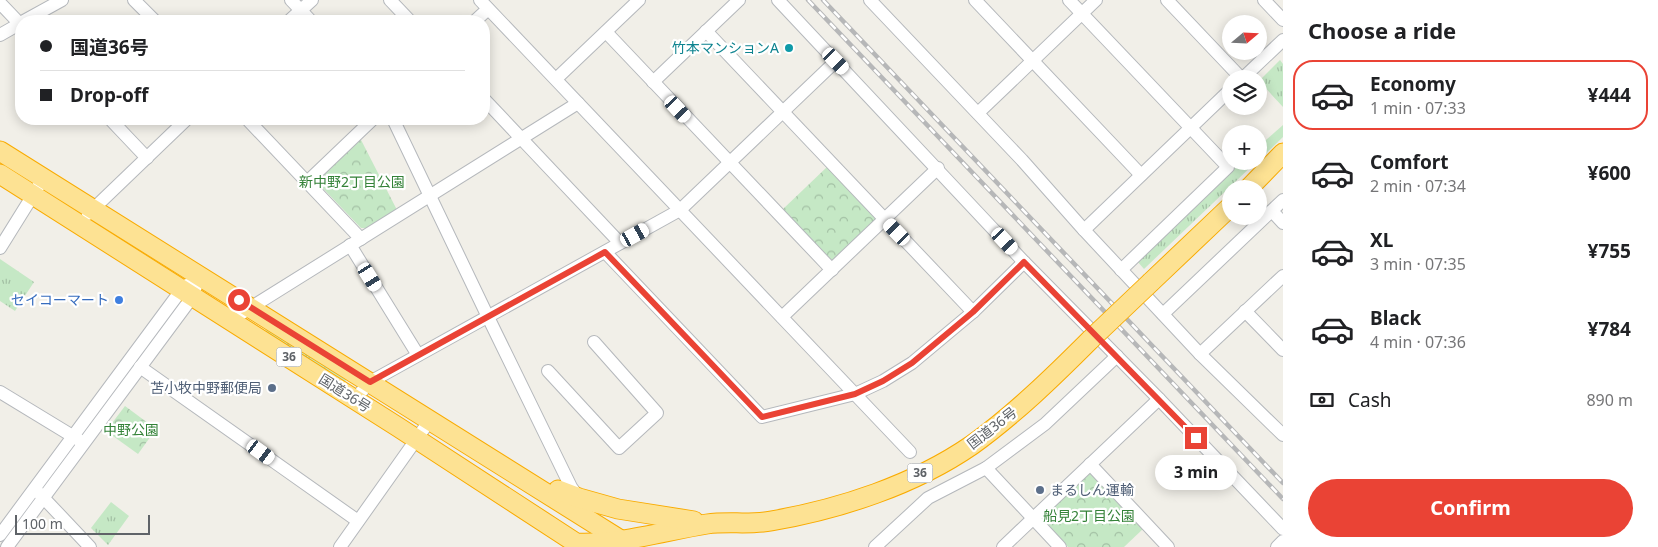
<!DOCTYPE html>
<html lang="en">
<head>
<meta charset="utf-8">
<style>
  body { margin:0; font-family:"Noto Sans","Noto Sans JP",sans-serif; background:#f6f6f6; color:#202124; height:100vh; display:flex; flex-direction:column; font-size:19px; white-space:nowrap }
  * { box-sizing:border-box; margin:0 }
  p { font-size:16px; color:#757577 }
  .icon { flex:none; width:28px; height:28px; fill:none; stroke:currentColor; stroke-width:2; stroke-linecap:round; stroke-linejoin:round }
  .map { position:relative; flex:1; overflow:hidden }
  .panel { display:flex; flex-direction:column; background:#fff; width:375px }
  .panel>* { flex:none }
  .top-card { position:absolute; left:15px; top:15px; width:475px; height:110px; border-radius:20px; box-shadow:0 2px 12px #0003; display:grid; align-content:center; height:110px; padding:0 25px; background:#fff }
  .needle { width:32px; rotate:71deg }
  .fabs { position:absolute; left:1222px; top:15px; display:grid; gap:10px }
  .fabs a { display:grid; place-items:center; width:45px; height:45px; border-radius:50%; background:#fff; box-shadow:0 2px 12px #0003; font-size:25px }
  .scale { position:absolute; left:15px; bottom:12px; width:135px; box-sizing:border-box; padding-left:5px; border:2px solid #5f6368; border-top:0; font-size:14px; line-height:18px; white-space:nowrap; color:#5f6368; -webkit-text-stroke:4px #fff; paint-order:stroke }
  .end { position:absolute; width:22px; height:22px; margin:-11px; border:6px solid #ea4335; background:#fff; box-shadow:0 0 0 2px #fff }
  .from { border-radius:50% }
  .bubble { position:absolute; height:35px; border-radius:18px; background:#fff; box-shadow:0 2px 12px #0003; font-size:16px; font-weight:700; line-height:35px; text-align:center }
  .car { position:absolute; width:15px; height:30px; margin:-15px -8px; border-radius:6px; box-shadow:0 0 4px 1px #0007; background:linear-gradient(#fff 24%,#345 0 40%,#fff 0 76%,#345 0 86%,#fff 0) }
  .top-card b { display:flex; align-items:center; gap:18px; height:48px; font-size:19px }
  .top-card b+b { border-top:1px solid #e0e0e0 }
  .top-card i { width:12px; height:12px; background:#202124 }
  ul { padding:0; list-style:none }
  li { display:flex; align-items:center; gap:15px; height:70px; margin:0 10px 8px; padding:0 15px; border:2px solid transparent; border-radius:20px }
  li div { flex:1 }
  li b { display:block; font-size:19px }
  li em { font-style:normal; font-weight:700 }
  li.on { border-color:#ea4335 }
  li>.icon { width:45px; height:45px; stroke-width:1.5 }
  h2 { padding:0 25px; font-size:22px; line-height:60px }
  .pay { display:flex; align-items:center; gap:12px; height:55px; padding:0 25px; font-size:19px }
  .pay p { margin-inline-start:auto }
  .cta { display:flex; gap:10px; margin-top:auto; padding:10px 25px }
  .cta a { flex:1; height:58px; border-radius:30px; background:#ea4335; color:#fff; font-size:20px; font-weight:700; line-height:58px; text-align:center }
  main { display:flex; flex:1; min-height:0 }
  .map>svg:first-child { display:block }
</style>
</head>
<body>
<main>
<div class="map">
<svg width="1283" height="547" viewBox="0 0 1283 547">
  <defs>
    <pattern id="grass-tufts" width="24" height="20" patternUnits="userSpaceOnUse" patternTransform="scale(1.25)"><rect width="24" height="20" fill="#c5e8c5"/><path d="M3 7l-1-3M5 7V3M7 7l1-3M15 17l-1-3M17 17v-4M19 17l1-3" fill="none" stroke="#a3c0a4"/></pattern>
    <pattern id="park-crowns" width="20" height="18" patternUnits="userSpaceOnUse" patternTransform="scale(1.25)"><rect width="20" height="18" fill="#c5e8c5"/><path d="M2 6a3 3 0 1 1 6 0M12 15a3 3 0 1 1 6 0" fill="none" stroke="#a3c0a4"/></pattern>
  </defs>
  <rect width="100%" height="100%" fill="#f1efe8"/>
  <g fill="url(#grass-tufts)">
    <polygon points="1280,60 1283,64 1283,107 1259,81"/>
    <polygon points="1283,125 1283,137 1259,160 1259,146"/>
    <polygon points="1242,161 1257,161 1144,269 1137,261"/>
    <polygon points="0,259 34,282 15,311 0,301"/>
    <polygon points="266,328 326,364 346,380 345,382 266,332"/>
    <polygon points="111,502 129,516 108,545 91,528"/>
  </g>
  <g fill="url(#park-crowns)">
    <polygon points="359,136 397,210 367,228 361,228 315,180"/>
    <polygon points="828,166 878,219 832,263 782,210"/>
    <polygon points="125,406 156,429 138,454 106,431"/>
    <polygon points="1090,470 1144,528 1124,547 1068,547 1042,519"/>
  </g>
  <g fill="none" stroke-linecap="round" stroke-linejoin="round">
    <g stroke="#b5b8bc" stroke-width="14">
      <g id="minor">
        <polyline points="134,0 155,21"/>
        <polyline points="291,0 311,21"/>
        <polyline points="390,0 410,21"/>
        <polyline points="480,0 910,452"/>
        <polyline points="778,0 1024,262 1159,399 1283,529"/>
        <polyline points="870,0 1022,160 1084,230 1200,354 1283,435"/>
        <polyline points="975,0 1141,175"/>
        <polyline points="1069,0 1228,167 1121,270"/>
        <polyline points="1167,0 1242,79"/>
        <polyline points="1264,0 1283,20"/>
        <polyline points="0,3 21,25"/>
        <polyline points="24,21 62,0"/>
        <polyline points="289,21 312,0"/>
        <polyline points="475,21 488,9"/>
        <polyline points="706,31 973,312"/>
        <polyline points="606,32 832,270"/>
        <polyline points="0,35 21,23"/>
        <polyline points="556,79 639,0"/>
        <polyline points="1242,79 1283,40"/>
        <polyline points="653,82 739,0"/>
        <polyline points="484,99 620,243"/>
        <polyline points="978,113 1096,0"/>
        <polyline points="110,119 147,158"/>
        <polyline points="247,119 361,239"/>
        <polyline points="393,119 488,317 571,487 579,498"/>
        <polyline points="307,182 373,119"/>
        <polyline points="1272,211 1283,223"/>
        <polyline points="88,214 187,119"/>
        <polyline points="1084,230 1231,89"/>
        <polyline points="350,245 418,355"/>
        <polyline points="0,248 43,179"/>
        <polyline points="605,252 762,417 855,394 883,381 912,363 973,312 1024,262"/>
        <polyline points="1245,311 1283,350"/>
        <polyline points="1163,314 1283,200"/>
        <polyline points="782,317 938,168"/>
        <polyline points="231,320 578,103"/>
        <polyline points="1200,354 1283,276"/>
        <polyline points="140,367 358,521"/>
        <polyline points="548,371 619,448 657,413 594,342"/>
        <polyline points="0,392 79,440"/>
        <polyline points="355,399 370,382 680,210 836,61"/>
        <polyline points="1090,464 1168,547"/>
        <polyline points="986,468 1060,547"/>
        <polyline points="37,491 90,547"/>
        <polyline points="0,535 182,289 187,285"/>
        <polyline points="7,547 193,296 199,276"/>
        <polyline points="340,547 430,420"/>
        <polyline points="875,547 928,498 986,468 1045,424 1117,356"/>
        <polyline points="1003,547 1159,399"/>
        <polyline points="1277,547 1283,541"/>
      </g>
    </g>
    <g stroke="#f9ab00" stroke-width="21">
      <g id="highway">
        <polyline points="0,151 619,539"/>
        <path d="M0 174 398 427 576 543C619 545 664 531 707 524 728 521 750 525 771 521 840 509 914 485 972 445 1015 414 1053 377 1091 339"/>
        <polyline points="1248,189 1283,153"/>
        <polyline points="1151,282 1231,206"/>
        <polyline points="558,490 579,498 618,509 694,521"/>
      </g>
    </g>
    <use href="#minor" stroke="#fff" stroke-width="12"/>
    <use href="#highway" stroke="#fde293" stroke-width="19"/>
    <g stroke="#b6b7b8" stroke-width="4.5">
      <g id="rail">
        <polyline points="808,0 1283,499"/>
        <polyline points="823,0 1283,483"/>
      </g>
    </g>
    <use href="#rail" stroke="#fff" stroke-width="2.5" stroke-dasharray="8" stroke-linecap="butt"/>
    <g stroke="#f9ab00" stroke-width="21" stroke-linecap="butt">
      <polyline id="highway-bridge" points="1091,339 1151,282"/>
    </g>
    <use href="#highway-bridge" stroke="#fde293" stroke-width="19"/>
  </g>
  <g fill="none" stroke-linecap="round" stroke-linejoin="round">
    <polyline stroke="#ea4335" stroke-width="6" points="239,300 370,382 605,252 762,417 855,394 883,381 912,363 973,312 1024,262 1196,438"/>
  </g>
  <circle fill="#0f9aa8" stroke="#fff" stroke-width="2" cx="789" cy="48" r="5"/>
  <circle fill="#3f7fe0" stroke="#fff" stroke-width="2" cx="119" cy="300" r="5"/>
  <g fill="#5c6f8a" stroke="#fff" stroke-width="2">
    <circle cx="272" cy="388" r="5"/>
    <circle cx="1040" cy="490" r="5"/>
  </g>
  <g text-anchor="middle" stroke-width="4.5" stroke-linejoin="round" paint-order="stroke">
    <g fill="#fff" stroke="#8f9295" stroke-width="1">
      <rect x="276.5" y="347.5" width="25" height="19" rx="4"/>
      <rect x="907.5" y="463.5" width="25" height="19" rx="4"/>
    </g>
    <g font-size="12" font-weight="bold" fill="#5f6368">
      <text x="289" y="361">36</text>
      <text x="920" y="477">36</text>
    </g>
    <g font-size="14" fill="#0d838f" stroke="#fff" text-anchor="end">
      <text x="779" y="53">竹本マンションA</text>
    </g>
    <g font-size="14" fill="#348238" stroke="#fff">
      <text x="352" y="187">新中野2丁目公園</text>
      <text x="131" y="435">中野公園</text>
      <text x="1089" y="521">船見2丁目公園</text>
    </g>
    <g font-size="14" fill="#366cbe" stroke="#fff" text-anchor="end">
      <text x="109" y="305">セイコーマート</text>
    </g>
    <g font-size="14" fill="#4e5e75" stroke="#fff" text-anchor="end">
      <text x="262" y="393">苫小牧中野郵便局</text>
      <text x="1050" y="495" text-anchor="start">まるしん運輸</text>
    </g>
    <g font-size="14" fill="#5f6368" stroke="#fff">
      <text transform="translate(345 393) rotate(32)" y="5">国道36号</text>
      <text transform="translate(992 428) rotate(-38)" y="5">国道36号</text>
    </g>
  </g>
</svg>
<div class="fabs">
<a><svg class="needle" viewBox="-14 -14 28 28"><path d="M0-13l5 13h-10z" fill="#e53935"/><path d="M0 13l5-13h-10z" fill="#757577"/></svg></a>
<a><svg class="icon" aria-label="layers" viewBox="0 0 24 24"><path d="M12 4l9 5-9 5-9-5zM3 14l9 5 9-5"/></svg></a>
<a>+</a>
<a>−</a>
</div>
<div class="scale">100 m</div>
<i class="end from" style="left:239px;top:300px"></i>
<i class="end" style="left:1196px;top:438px"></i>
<div class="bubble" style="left:1155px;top:455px;width:82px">3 min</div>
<i class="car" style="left:836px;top:61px;rotate:136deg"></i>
<i class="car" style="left:678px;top:109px;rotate:137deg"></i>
<i class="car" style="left:897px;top:232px;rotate:316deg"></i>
<i class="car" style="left:635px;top:235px;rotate:61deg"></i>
<i class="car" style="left:1005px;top:241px;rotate:137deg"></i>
<i class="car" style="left:370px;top:277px;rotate:148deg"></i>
<i class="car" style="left:261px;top:452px;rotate:126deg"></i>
<div class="top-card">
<b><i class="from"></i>国道36号</b>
<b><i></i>Drop-off</b>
</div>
</div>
<section class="panel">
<h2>Choose a ride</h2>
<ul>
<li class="on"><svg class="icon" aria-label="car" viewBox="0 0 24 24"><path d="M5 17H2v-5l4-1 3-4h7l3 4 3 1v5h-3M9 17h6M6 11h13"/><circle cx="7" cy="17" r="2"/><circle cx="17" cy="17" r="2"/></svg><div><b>Economy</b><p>1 min · 07:33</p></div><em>¥444</em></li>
<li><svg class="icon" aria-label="car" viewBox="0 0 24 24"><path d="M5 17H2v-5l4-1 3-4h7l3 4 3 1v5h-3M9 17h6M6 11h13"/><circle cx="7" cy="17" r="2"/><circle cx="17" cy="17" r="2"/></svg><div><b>Comfort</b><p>2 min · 07:34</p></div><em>¥600</em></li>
<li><svg class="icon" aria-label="car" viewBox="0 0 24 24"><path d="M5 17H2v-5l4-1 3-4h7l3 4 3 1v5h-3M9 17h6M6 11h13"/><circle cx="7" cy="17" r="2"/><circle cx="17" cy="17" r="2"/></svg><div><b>XL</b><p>3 min · 07:35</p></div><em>¥755</em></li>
<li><svg class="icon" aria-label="car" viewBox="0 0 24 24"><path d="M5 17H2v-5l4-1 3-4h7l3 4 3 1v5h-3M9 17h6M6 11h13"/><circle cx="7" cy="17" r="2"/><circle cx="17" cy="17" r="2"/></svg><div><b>Black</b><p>4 min · 07:36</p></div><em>¥784</em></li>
</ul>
<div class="pay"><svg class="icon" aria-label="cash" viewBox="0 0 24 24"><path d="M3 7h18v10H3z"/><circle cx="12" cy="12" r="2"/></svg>Cash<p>890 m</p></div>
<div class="cta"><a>Confirm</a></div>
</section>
</main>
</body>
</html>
